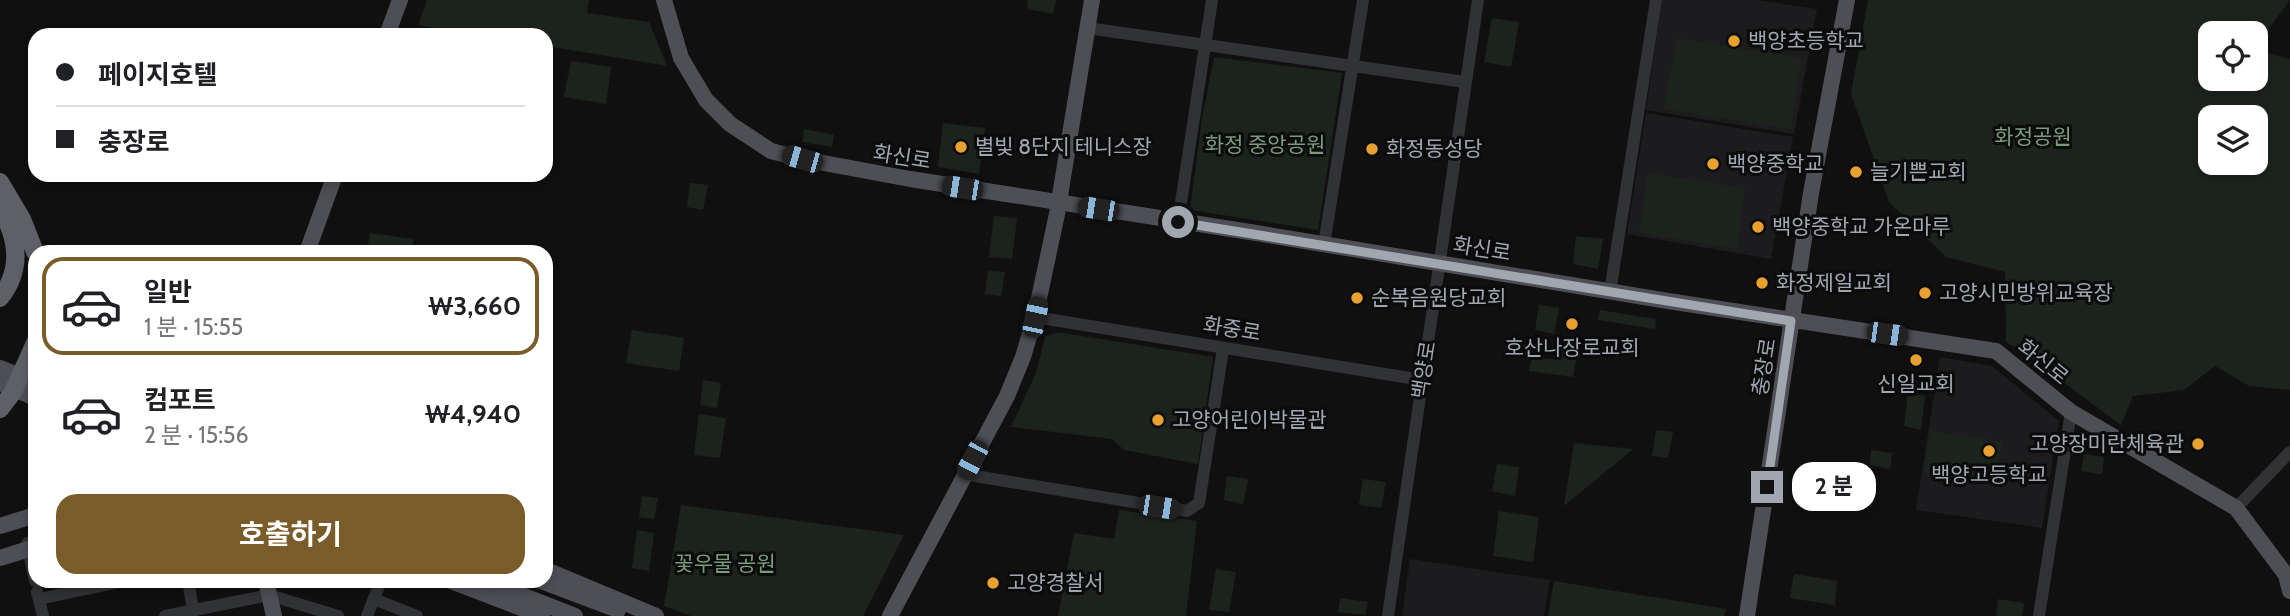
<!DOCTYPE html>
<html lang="ko">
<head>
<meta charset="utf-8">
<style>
  body { margin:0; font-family:Cabin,"Noto Sans KR",sans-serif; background:#f6f6f6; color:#202124; height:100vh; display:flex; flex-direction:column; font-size:26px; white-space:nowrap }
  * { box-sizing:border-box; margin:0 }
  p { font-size:23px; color:#757577 }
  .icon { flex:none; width:38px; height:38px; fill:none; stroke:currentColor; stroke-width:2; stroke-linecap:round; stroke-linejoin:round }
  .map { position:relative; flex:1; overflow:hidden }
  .sheet { position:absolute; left:28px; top:245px; width:525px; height:343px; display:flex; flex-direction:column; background:#fff; border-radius:21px; box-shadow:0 4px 10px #0003 }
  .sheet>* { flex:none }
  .banner { position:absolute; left:28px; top:28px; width:525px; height:154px; border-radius:21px; box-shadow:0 4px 10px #0003; display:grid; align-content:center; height:154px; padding:0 28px; background:#fff }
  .buttons { position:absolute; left:2198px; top:21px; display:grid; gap:14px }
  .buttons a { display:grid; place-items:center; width:70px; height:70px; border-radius:14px; background:#fff; box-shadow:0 4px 10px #0003; font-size:35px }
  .end { position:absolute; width:32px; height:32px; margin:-16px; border:9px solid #a1a7b1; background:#111; box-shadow:0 0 0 4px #111 }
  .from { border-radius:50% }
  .bubble { position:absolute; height:49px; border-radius:21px; background:#fff; box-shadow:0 4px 10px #0003; font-size:23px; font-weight:700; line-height:49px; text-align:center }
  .car { position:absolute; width:21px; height:42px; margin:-21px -10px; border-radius:9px; box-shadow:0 0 5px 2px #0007; background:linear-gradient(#222 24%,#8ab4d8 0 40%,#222 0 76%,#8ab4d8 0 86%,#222 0) }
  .banner b { display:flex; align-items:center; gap:24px; height:66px; font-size:26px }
  .banner b+b { border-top:2px solid #e0e0e0 }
  .banner i { width:18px; height:18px; background:#202124 }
  ul { padding:12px 0 0; list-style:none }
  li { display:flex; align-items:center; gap:21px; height:98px; margin:0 14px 10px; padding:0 14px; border:4px solid transparent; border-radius:21px }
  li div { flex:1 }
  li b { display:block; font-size:26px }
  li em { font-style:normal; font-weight:700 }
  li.current { border-color:#7a5b2a }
  li>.icon { width:63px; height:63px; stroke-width:1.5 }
  .button { display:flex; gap:14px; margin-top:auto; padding:14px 28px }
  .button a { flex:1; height:80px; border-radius:21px; background:#7a5b2a; color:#fff; font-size:28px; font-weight:700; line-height:80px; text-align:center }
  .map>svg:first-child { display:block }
</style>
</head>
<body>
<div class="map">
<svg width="2290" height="616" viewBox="0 0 2290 616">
  <rect width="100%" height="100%" fill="#101011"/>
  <g fill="#1c1c1e">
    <polygon points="1662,0 1757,0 1817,9 1794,134 1646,110"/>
    <polygon points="1646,113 1793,137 1771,259 1627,234"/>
    <polygon points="1940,357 1992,366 2059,421 2042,528 1916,510"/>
    <polygon points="1410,559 1550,580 1544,616 1402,616"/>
  </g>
  <g fill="#1c231d" fill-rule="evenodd">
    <polygon points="427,0 589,0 587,13 649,22 667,66 546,46 546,35 479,35 418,25"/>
    <polygon points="1028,0 1056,0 1053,14 1027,9"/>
    <path d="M1868 0H2290L2256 46V33H2210V79H2256V50L2290 59V390L2249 386 2215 366 2184 390 2133 396 2121 425 2024 353 2006 342 2005 272 1946 257 1889 202 1851 94ZM2210 117H2256V163H2210Z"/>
    <polygon points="1492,18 1519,22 1511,67 1484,62"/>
    <polygon points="1677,38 1801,58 1791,129 1663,109"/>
    <polygon points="1214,57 1342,73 1318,230 1190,210 1202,118"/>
    <polygon points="571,61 611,67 606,104 564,97"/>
    <polygon points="943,123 985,128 979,174 938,167"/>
    <polygon points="804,129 834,135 832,147 802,142"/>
    <polygon points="1648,173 1745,188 1737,249 1639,233"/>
    <polygon points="690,183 708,185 703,210 687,207"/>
    <polygon points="994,216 1017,218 1012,259 989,257"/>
    <polygon points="370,233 414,239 411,252 367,252"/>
    <polygon points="1576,236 1603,239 1598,269 1573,264"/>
    <polygon points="988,271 1005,272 1001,296 985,294"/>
    <polygon points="1539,305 1559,308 1554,334 1535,330"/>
    <polygon points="1600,310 1656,319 1655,329 1598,320"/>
    <polygon points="632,330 684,338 679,371 626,363"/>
    <polygon points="1058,332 1213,357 1198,464 1124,450 1112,439 1011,427 1036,373 1045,337"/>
    <polygon points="1560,352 1577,354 1573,377 1529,371 1532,357 1558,360"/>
    <polygon points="703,380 721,383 717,408 700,405"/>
    <polygon points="1908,393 1925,396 1921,430 1904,426"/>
    <polygon points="699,414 726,418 720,458 694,455"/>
    <polygon points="1656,430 1673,432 1668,458 1652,456"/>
    <polygon points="1930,431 2002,442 1994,484 1924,473"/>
    <polygon points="1574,443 1633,449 1564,506"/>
    <polygon points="1871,450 1892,453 1890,469 1870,465"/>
    <polygon points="2084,454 2104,457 2102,474 2081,471"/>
    <polygon points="1497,464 1519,467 1515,496 1492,491"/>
    <polygon points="1227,476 1248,479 1243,504 1224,500"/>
    <polygon points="1363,479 1386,482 1381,508 1359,505"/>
    <polygon points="642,496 658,498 654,519 639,517"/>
    <polygon points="681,505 904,535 863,616 691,616 664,606"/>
    <polygon points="1119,510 1197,521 1186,616 1058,616 1074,533 1114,539"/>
    <polygon points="1499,511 1539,517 1533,562 1493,556"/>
    <polygon points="637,530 654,533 649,571 632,568"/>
    <polygon points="1216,569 1236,572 1229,612 1209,610"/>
    <polygon points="1794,574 1837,581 1835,605 1790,598"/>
    <polygon points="1554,581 1726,609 1724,616 1548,616"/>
    <polygon points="1340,598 1368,602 1365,615 1338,612"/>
    <polygon points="1998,599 2024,603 2022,616 1996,616"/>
  </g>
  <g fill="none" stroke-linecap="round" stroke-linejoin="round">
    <g stroke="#313236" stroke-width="12">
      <polyline points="1087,28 1465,82"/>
      <polyline points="1178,222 1212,0"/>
      <polyline points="1324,245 1363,0"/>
      <polyline points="1610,292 1656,0"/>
      <polyline points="1035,317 1422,380"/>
      <polyline points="963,474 1187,511 1199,503 1223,349"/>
      <polyline points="2236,508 2290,452"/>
      <polyline points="27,543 35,581"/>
      <polyline points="188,581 193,609 192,616"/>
      <polyline points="37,592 43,616"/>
      <polyline points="39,599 124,581"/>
      <polyline points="374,599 417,616"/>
      <polyline points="165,616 269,595 338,616"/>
      <polyline points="367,616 381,581"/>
      <polyline points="1388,616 1478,0"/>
      <polyline points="2039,616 2071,412"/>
    </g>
    <g stroke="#4d4f55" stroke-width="16">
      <polyline points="664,0 681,58 706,100 730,124 771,151 802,159 910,179 1250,232 1668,301 1996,351 2071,412 2236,508 2286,575 2290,591"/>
      <polyline points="387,35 400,0"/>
      <polyline points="307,252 335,175"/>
      <polyline points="0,368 35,382"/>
      <polyline points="0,383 35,398"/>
      <polyline points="0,526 35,515"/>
      <polyline points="0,558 35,547"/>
      <polyline points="546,570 656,616"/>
      <polyline points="266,581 274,616"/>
      <polyline points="451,581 542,616"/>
      <polyline points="486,581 575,616"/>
      <polyline points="541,581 618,610"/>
      <polyline points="890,616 1007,396 1023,357 1035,317 1057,214 1092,0"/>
      <polyline points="1747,616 1811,193 1847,0"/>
    </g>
    <g stroke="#5d6066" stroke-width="18">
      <polyline points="0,182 22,219 35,252"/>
      <path d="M0 208C18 238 23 269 0 298"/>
    </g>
    <polyline stroke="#5d6066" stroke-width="18" points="0,409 13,392 35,343"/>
  </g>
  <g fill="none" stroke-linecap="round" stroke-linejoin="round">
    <polyline stroke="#a1a7b1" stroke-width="9" points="1178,222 1791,321 1767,487"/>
  </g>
  <g fill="#e8a131" stroke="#0b0b0c" stroke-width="2.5">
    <circle cx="1734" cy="41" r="7"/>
    <circle cx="961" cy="147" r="7"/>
    <circle cx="1372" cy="149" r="7"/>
    <circle cx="1713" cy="164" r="7"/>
    <circle cx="1856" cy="172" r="7"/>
    <circle cx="1758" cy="227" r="7"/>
    <circle cx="1762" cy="283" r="7"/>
    <circle cx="1925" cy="293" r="7"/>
    <circle cx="1357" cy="298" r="7"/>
    <circle cx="1572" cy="324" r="7"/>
    <circle cx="1916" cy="360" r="7"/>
    <circle cx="1158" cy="420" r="7"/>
    <circle cx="2198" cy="444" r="7"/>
    <circle cx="1989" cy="451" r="7"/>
    <circle cx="993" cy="583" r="7"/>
  </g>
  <g text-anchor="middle" stroke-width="6" stroke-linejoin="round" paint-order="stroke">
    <g font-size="21" fill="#a1a7b1" stroke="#0b0b0c" text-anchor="start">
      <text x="1748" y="48">백양초등학교</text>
      <text x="975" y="154">별빛 8단지 테니스장</text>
      <text x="1386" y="156">화정동성당</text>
      <text x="1727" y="171">백양중학교</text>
      <text x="1870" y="179">늘기쁜교회</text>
      <text x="1772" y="234">백양중학교 가온마루</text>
      <text x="1776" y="290">화정제일교회</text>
      <text x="1939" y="300">고양시민방위교육장</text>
      <text x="1371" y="305">순복음원당교회</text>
      <text x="1572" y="355" text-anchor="middle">호산나장로교회</text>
      <text x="1916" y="391" text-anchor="middle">신일교회</text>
      <text x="1172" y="427">고양어린이박물관</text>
      <text x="2184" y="451" text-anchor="end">고양장미란체육관</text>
      <text x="1989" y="482" text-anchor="middle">백양고등학교</text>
      <text x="1007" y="590">고양경찰서</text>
    </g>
    <g font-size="21" fill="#799c79" stroke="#0b0b0c">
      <text x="2033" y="144">화정공원</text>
      <text x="1265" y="152">화정 중앙공원</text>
      <text x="725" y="571">꽃우물 공원</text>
    </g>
    <g font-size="21" fill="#a1a7b1" stroke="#0b0b0c">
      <text transform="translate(902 157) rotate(9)" y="7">화신로</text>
      <text transform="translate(1482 249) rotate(9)" y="7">화신로</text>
      <text transform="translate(1232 329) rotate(9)" y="7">화중로</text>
      <text transform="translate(2043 362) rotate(39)" y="7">화신로</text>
      <text transform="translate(1764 367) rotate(-81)" y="7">충장로</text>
      <text transform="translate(1424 370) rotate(-81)" y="7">백양로</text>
    </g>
  </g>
</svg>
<div class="buttons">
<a><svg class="icon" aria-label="locate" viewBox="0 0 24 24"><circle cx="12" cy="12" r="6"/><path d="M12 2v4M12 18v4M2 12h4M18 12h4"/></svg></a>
<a><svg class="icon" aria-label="layers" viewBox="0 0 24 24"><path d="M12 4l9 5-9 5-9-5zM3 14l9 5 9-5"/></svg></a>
</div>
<i class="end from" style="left:1178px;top:222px"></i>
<i class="end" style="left:1767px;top:487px"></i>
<div class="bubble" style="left:1792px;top:462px;width:84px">2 분</div>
<i class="car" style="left:802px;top:159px;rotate:286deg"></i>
<i class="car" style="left:962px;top:188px;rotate:279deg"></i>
<i class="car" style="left:1098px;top:209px;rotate:279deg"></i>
<i class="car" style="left:1035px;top:317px;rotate:12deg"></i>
<i class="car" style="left:1887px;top:334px;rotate:98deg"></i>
<i class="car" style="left:972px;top:460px;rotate:208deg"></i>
<i class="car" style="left:1159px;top:507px;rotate:99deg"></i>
<div class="banner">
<b><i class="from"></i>페이지호텔</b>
<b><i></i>충장로</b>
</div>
<section class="sheet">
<ul>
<li class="current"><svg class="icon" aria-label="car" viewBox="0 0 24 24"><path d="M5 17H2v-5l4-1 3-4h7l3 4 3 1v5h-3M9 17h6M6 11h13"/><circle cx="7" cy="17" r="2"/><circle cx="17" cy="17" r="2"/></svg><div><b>일반</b><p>1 분 · 15:55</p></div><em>₩3,660</em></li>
<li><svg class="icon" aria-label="car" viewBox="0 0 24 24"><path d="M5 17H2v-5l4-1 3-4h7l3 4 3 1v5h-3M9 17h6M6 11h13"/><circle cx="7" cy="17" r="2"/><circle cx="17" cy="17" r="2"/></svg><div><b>컴포트</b><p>2 분 · 15:56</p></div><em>₩4,940</em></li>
</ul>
<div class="button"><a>호출하기</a></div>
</section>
</div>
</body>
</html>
